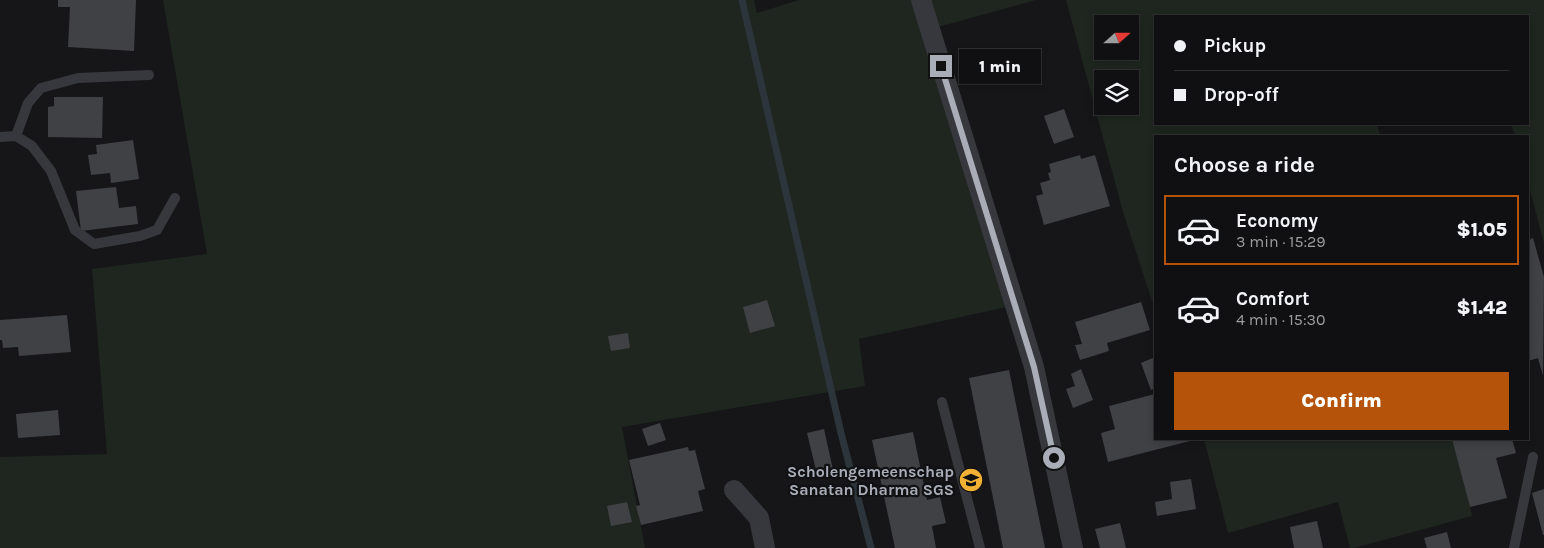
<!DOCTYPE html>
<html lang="en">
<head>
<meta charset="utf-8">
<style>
  body { margin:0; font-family:Karla,sans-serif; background:#19191b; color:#f1f3f6; height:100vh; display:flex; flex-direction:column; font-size:19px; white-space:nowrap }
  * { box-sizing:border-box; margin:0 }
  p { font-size:16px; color:#9c9d9f }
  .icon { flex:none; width:28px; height:28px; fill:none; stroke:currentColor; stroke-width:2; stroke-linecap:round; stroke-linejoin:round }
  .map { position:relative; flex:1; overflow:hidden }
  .panel { position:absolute; left:1154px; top:135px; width:375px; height:305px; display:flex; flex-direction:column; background:#101012; border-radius:0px; box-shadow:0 2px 8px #0003,0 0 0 1px #303032 }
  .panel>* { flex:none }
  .top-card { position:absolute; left:1154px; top:15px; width:375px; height:110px; border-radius:0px; box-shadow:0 2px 8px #0003,0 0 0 1px #303032; display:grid; align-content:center; height:110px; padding:0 20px; background:#101012 }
  .needle { width:32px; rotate:69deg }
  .controls { position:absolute; left:1094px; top:15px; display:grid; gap:10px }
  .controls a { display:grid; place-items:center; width:45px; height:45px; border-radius:0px; background:#101012; box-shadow:0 2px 8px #0003,0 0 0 1px #303032; font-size:25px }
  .end { position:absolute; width:22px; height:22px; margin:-11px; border:6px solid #a8adb8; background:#111; box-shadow:0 0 0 2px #111 }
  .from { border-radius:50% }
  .bubble { position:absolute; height:35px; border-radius:0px; background:#101012; box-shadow:0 2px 8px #0003,0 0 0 1px #303032; font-size:16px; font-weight:800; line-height:35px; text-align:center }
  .top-card b { display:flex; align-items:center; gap:18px; height:48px; font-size:19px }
  .top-card b+b { border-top:1px solid #303032 }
  .top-card i { width:12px; height:12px; background:#f1f3f6 }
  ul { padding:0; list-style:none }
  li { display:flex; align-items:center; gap:15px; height:70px; margin:0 10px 8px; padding:0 10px; border:2px solid transparent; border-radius:0px }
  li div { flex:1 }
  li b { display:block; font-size:19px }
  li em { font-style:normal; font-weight:800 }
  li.active { border-color:#b45309 }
  li>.icon { width:45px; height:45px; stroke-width:1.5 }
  h2 { padding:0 20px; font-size:22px; line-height:60px }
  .primary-button { display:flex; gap:10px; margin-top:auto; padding:10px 20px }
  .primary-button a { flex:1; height:58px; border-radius:0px; background:#b45309; color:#fff; font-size:20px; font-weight:800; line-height:58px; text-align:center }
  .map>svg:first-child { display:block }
</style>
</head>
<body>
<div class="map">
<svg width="1544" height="548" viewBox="0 0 1544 548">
  <rect width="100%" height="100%" fill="#161618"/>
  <g fill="#1e261f" fill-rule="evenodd">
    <polygon points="163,0 754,0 757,13 799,0 912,0 1007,307 859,339 865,386 622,427 645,548 0,548 0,457 107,454 92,269 207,254"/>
    <polygon points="929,0 1036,0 938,27"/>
    <path d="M1066 0H1544V243L1528 183V136H1515L1511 124H1528V16H1155V124H1377L1380 136H1155V303L1152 301 1123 212ZM1102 24H1130V51H1102ZM1102 79H1130V106H1102Z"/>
    <polygon points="1204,439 1453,439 1472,516 1354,548 1350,548 1338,502 1228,533"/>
  </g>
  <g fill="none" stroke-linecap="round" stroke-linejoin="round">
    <polyline stroke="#2c353c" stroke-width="7" points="742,0 841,433 871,548"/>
  </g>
  <g fill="#404145">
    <polygon points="58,0 136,0 134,51 68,47 70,7 58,7"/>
    <polygon points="54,97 103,97 102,138 48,137 48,107 54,106"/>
    <polygon points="1064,109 1074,137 1054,144 1044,116"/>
    <polygon points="133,140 139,179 111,183 110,173 91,175 88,155 97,154 96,145"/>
    <polygon points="1080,155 1081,159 1095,155 1110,206 1044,225 1036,196 1043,194 1040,183 1050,180 1048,173 1051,172 1049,164"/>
    <polygon points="116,187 119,208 136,206 138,224 81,231 76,191"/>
    <polygon points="1533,238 1544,277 1543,376 1538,358 1528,361 1528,240"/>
    <polygon points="767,300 775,326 750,333 743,307"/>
    <polygon points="1141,302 1150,330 1107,343 1109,351 1080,360 1075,345 1082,344 1075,322"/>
    <polygon points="67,315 71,352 19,356 18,347 3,348 2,340 0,340 0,320"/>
    <polygon points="628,333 630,348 611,351 608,336"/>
    <polygon points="1155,357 1155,388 1151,390 1141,363"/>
    <polygon points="1081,369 1093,400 1073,408 1066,389 1075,386 1071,374"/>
    <polygon points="1009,370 1045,548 1003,548 969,378"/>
    <polygon points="1155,394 1155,439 1190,439 1190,441 1108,462 1101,433 1115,429 1109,406"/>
    <polygon points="58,410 60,435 18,438 16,414"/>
    <polygon points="660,423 666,440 648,446 642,429"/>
    <polygon points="824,429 834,474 818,478 807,433"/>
    <polygon points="913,432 927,500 940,497 946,523 932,526 936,548 895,548 872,440"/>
    <polygon points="1452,439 1512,439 1516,453 1496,458 1507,498 1470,507"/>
    <polygon points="688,447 689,451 695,450 705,489 698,491 703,511 641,525 636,506 640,505 629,460"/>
    <polygon points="1191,479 1196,509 1157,516 1155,502 1172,499 1170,482"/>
    <polygon points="1544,489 1544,535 1543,535 1532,493"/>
    <polygon points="627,502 632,522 611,526 607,506"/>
    <polygon points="1317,521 1323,548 1294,548 1290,527"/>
    <polygon points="1120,523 1126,548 1100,548 1095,529"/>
    <polygon points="1447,532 1451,548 1427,548 1424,538"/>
  </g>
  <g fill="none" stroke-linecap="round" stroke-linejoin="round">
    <g stroke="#37383d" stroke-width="10">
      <polyline points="16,136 28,103 41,88 78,78 149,75"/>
      <polyline points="0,137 16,136 32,146 51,171 75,230 94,244 140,236 157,230 175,198"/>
      <polyline points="942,402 980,548"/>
      <polyline points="1514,548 1533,457"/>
    </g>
    <g stroke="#37383d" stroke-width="20">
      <polyline points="921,0 1034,367 1073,548"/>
      <polyline points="734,490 759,518 765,548"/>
    </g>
  </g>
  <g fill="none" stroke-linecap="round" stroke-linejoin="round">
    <polyline stroke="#a8adb8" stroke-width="6" points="941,66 1034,367 1054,458"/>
  </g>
  <defs>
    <g id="school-disc" transform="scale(1.25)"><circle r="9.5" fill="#f2b134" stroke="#111113"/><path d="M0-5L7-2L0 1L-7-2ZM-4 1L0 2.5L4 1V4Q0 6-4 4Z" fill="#111"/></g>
  </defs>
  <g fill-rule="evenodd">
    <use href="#school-disc" x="971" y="480"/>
  </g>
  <g text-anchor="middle" stroke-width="4.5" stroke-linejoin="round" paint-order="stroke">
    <g font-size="16" font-weight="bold" fill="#a8adb8" stroke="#111113" text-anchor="end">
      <text x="954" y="477">Scholengemeenschap<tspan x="954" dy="18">Sanatan Dharma SGS</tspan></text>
    </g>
  </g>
</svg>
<div class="controls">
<a><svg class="needle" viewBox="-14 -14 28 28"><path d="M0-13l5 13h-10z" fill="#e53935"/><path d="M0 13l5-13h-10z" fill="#9c9d9f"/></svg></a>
<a><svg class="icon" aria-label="layers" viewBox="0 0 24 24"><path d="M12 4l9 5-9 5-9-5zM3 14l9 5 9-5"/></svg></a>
</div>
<i class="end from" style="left:1054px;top:458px"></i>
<i class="end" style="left:941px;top:66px"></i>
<div class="bubble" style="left:959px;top:49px;width:82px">1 min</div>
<div class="top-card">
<b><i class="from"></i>Pickup</b>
<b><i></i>Drop-off</b>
</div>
<section class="panel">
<h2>Choose a ride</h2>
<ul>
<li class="active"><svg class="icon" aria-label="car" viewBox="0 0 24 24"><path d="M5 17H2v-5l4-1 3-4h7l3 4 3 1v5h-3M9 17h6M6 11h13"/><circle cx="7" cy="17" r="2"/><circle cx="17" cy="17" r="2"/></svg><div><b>Economy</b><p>3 min · 15:29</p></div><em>$1.05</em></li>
<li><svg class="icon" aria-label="car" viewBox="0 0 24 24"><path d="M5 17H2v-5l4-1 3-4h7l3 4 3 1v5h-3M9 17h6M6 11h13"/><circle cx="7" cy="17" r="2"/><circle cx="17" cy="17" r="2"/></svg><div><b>Comfort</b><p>4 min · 15:30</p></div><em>$1.42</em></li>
</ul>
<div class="primary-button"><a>Confirm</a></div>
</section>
</div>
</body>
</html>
